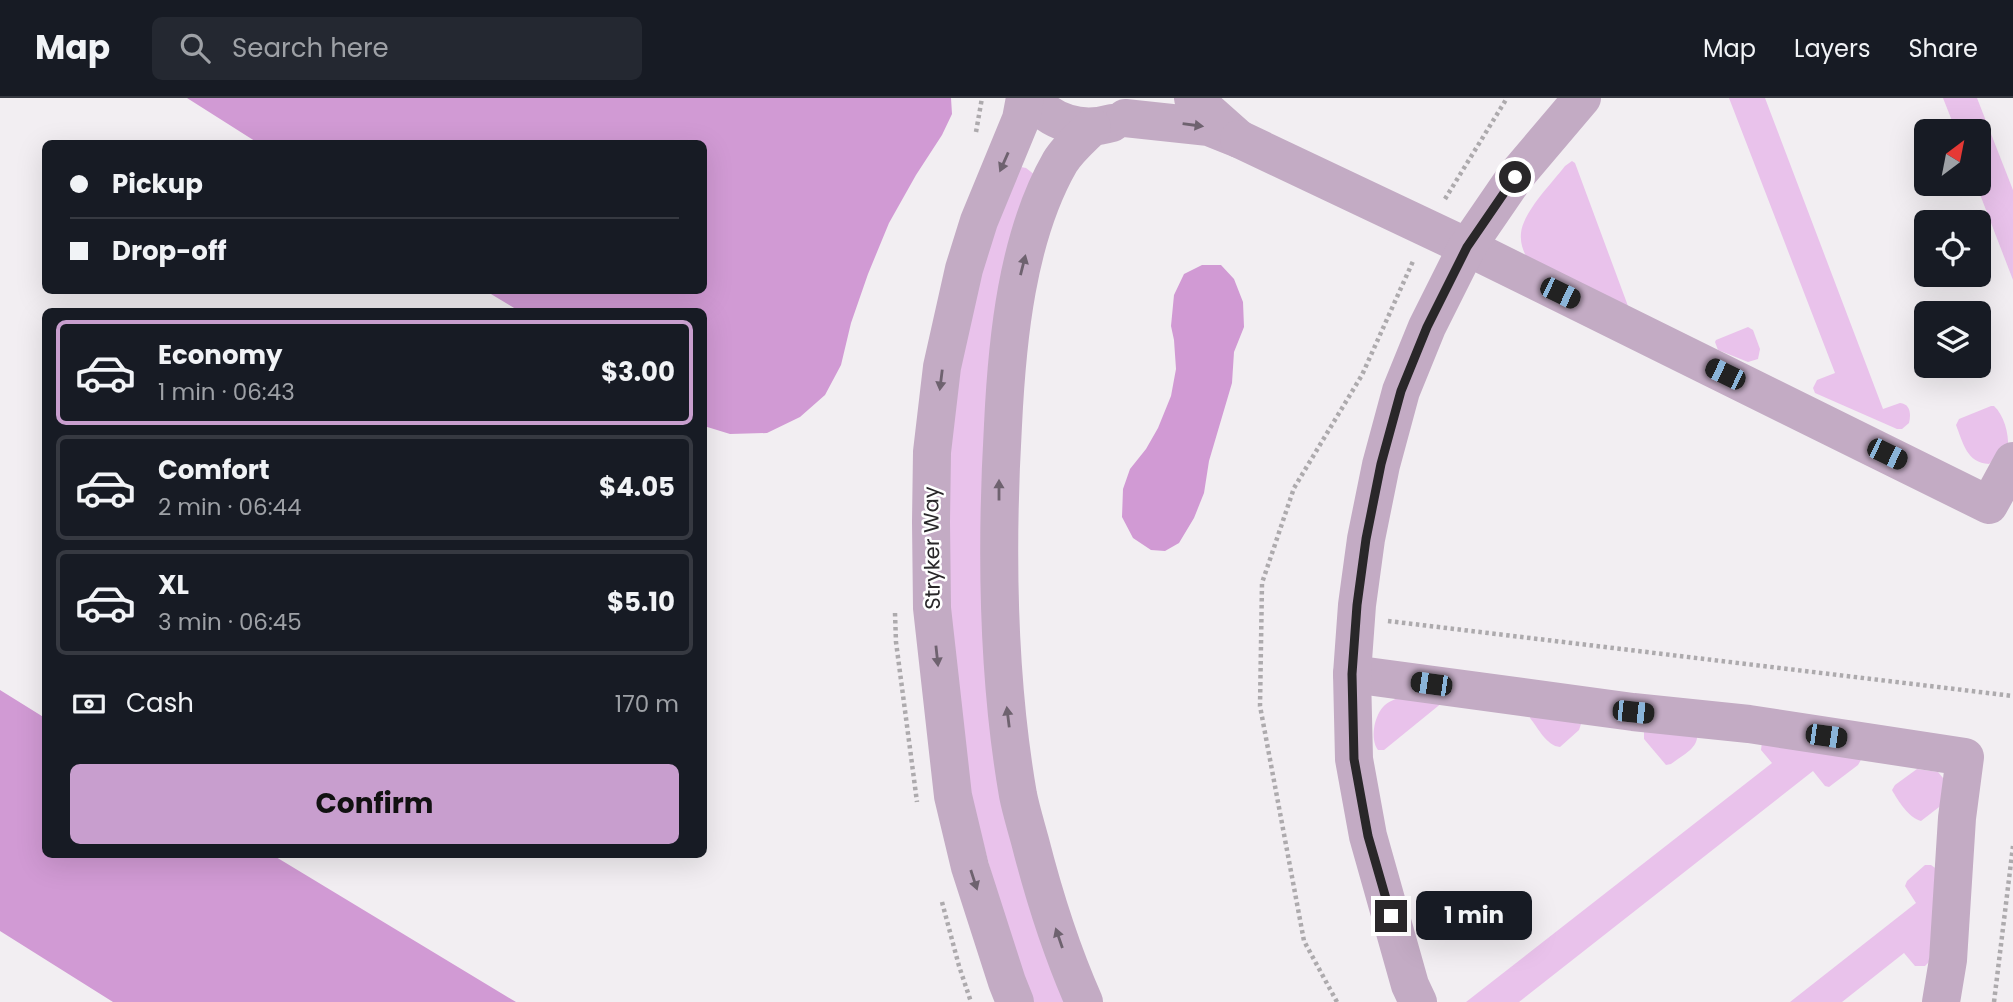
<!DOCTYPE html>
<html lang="en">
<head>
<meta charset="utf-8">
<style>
  body { margin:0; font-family:Poppins,sans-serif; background:#242831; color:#f1f3f6; height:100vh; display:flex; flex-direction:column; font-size:26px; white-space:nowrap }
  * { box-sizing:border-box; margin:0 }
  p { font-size:23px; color:#9ea1a6 }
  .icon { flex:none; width:38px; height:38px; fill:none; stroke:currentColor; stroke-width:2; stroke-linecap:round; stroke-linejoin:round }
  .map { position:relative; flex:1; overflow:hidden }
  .panel { position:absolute; left:42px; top:210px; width:665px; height:550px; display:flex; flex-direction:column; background:#171b24; border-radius:10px; box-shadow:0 7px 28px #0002 }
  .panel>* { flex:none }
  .banner { position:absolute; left:42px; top:42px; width:665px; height:154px; border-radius:10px; box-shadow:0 7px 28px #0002; display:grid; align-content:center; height:154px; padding:0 28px; background:#171b24 }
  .needle { width:46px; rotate:32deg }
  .fabs { position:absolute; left:1914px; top:21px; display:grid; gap:14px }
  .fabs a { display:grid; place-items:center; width:77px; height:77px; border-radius:10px; background:#171b24; box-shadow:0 7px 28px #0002; font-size:35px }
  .end { position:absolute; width:32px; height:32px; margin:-16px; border:9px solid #292729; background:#fff; box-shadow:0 0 0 4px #fff }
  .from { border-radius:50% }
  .bubble { position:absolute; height:49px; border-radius:10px; background:#171b24; box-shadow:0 7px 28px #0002; font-size:23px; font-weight:700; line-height:49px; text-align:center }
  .car { position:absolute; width:21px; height:42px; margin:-21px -10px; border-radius:9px; box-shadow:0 0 5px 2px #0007; background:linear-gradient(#222 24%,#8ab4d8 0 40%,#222 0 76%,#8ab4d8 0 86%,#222 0) }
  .banner b { display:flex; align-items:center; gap:24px; height:66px; font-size:26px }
  .banner b+b { border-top:2px solid #363941 }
  .banner i { width:18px; height:18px; background:#f1f3f6 }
  ul { padding:12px 0 0; list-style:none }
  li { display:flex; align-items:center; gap:21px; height:105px; margin:0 14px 10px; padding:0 14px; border:4px solid #363941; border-radius:10px }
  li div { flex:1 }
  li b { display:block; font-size:26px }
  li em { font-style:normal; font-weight:700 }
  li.on { border-color:#c89ece }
  li>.icon { width:63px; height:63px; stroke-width:1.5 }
  .pay { display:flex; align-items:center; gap:18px; height:77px; padding:0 28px; font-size:26px }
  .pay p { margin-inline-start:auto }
  .button { display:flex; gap:14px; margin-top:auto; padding:14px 28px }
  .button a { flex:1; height:80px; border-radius:10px; background:#c89ece; color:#111; font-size:28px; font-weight:700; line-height:80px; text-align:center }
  header { display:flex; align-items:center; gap:42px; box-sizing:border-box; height:98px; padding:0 35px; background:#171b24; border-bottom:2px solid #363941 }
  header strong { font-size:33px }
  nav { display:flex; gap:38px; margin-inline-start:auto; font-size:24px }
  .search { width:490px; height:63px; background:#242831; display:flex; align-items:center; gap:18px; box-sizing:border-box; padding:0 24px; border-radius:10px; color:#9ea1a6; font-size:26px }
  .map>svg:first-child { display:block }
</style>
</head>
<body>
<header>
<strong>Map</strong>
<div class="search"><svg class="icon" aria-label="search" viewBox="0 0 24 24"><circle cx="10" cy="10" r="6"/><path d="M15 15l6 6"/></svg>Search here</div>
<nav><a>Map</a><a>Layers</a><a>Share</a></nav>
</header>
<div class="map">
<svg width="2013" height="904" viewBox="0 0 2013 904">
  <rect width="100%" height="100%" fill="#f2eef2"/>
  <g fill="#e9c2eb">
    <path d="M1729 0H1765L1883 311 1900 305C1911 306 1911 317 1909 325L1902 331H1897L1815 295 1813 290 1817 282 1835 275Z"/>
    <polygon points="1943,0 1977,0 2013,92 2013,182 1976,86 1979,86 1979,33 1956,33"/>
    <path d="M1572 63 1575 65 1628 208 1528 162C1523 153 1520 145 1521 135 1523 114 1552 85 1565 68Z"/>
    <polygon points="1016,68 1026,70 1035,77 985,566 1069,904 1027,904 1023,894 955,639 945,370 969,206"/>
    <polygon points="1748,229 1753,232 1760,251 1758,261 1748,264 1718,252 1715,244 1716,242"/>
    <path d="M1991 308H1994C2004 317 2009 336 2008 349L1989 366C1967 365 1963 345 1956 327L1959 321Z"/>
    <path d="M1403 598 1443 604 1384 652H1378C1370 641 1374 619 1383 609 1388 603 1396 601 1403 598Z"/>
    <path d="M1531 616 1581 626 1579 632 1560 649C1547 648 1538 630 1530 620Z"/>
    <path d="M1644 631 1697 636C1699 650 1681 658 1671 666L1666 667 1644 641Z"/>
    <polygon points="1762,644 1862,660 1858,667 1829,689 1825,688 1813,673 1519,904 1466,904 1772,665 1761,652"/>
    <path d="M1917 671 1938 674 1943 680V706L1921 723C1909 720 1898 703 1892 692L1895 687Z"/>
    <polygon points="1925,767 1931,767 1938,772 1929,864 1925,868 1915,868 1904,855 1842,904 1790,904 1916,805 1905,788 1907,783"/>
  </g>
  <g fill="#d19ad4">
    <polygon points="187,0 951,0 952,16 942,37 916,77 889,125 868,176 851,225 841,267 825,297 800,319 767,335 730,336 704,328 704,214 519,213 486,193 704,192 704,46 258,45"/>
    <polygon points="1202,167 1221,167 1234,181 1243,204 1244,229 1234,254 1232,285 1209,363 1204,395 1194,420 1179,445 1165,453 1151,452 1133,440 1122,419 1123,391 1130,371 1146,351 1158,330 1171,298 1176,271 1174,242 1171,228 1174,197 1184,176"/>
    <polygon points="0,592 45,620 46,756 271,756 516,904 113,904 0,833"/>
  </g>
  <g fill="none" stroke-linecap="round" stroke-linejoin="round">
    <g stroke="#adaaad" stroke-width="4.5" stroke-dasharray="3.5 3.5" stroke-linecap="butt">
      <polyline points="976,34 982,0"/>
      <polyline points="1445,101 1507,0"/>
      <polyline points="895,515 896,544 917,704"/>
      <polyline points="1388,523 2013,598"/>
      <polyline points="942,804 959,868 971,904"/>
      <polyline points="1337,904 1304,843 1260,608 1262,485 1294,390 1362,277 1414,161"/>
      <polyline points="1994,904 2013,748"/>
    </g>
    <g stroke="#c3abc4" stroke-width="38">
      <path d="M1031 0C1051 25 1081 34 1112 25"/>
      <polyline points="1125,20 1209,29 1239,41 1193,0"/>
      <polyline points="1239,41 1467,149 1989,407 2013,363"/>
      <polyline points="1352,576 1633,614 1749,626 1965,659 1957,720 1948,862 1941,904"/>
      <polyline points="1015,904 1007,884 970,769 953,698 932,510 931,424 932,354 942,269 964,171 979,123 1021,21 1025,0"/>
      <path d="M1084 904C1061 852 1044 798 1030 743 1026 728 1021 712 1018 697 997 576 996 449 1003 327 1007 242 1017 139 1060 64 1068 51 1081 40 1092 29"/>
      <polyline points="1418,904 1410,887 1368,738 1354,661 1352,576 1357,507 1366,441 1381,367 1401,293 1427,229 1467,149 1515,79 1582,0"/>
    </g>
  </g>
  <defs><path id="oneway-solid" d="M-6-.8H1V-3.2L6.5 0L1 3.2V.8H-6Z" transform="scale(1.75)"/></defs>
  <g fill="#6e626f">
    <use href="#oneway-solid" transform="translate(1193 27) rotate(8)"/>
    <use href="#oneway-solid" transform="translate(1004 64) rotate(114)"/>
    <use href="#oneway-solid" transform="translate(1023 167) rotate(-76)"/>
    <use href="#oneway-solid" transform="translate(941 282) rotate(97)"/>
    <use href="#oneway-solid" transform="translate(999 392) rotate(-90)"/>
    <use href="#oneway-solid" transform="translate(937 558) rotate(84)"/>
    <use href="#oneway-solid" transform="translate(1008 619) rotate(-97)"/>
    <use href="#oneway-solid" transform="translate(974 782) rotate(72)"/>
    <use href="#oneway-solid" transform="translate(1059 840) rotate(-109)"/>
  </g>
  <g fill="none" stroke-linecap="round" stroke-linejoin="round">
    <polyline stroke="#292729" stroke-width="9" points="1391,818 1368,738 1354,661 1352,576 1357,507 1366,441 1381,366 1401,293 1427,229 1467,149 1515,79"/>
  </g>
  <g text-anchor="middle" stroke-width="5" stroke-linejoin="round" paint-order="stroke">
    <g font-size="21" fill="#292729" stroke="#fff">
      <text transform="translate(932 450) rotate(-91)" y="7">Stryker Way</text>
    </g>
  </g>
</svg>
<div class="fabs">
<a><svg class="needle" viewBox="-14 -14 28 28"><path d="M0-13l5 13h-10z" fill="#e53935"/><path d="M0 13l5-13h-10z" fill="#9ea1a6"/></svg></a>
<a><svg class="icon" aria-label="locate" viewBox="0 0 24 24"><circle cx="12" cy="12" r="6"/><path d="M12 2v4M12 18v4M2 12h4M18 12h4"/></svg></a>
<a><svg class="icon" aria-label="layers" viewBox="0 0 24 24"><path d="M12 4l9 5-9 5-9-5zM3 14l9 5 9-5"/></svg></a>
</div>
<i class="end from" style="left:1515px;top:79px"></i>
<i class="end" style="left:1391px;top:818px"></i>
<div class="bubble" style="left:1416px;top:793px;width:116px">1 min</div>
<i class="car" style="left:1560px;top:195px;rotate:116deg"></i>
<i class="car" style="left:1725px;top:276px;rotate:296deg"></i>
<i class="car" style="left:1887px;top:356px;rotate:116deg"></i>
<i class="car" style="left:1431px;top:586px;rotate:278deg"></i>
<i class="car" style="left:1633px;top:614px;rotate:96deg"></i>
<i class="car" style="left:1826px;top:638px;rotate:98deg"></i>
<div class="banner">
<b><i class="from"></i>Pickup</b>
<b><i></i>Drop-off</b>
</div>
<section class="panel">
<ul>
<li class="on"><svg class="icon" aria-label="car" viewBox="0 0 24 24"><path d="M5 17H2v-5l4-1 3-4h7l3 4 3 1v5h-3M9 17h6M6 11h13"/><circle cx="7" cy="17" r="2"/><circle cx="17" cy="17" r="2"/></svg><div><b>Economy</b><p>1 min · 06:43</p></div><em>$3.00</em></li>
<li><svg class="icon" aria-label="car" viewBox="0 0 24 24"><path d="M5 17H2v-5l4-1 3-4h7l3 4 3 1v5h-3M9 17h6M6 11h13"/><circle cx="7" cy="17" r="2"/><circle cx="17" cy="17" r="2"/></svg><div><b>Comfort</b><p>2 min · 06:44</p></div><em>$4.05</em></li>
<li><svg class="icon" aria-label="car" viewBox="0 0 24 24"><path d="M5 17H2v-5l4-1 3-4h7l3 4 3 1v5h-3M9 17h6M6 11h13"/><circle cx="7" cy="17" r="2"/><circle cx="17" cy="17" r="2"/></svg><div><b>XL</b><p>3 min · 06:45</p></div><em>$5.10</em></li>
</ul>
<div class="pay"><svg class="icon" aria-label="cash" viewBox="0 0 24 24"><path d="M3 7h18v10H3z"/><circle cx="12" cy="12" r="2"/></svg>Cash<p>170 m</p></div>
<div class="button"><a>Confirm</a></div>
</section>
</div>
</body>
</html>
